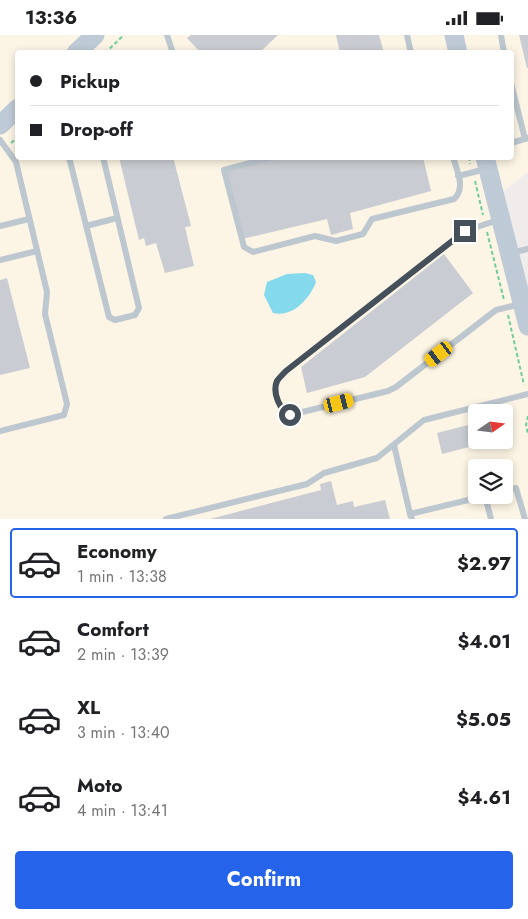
<!DOCTYPE html>
<html lang="en">
<head>
<meta charset="utf-8">
<style>
  body { margin:0; font-family:Jost,sans-serif; background:#f6f6f6; color:#202124; height:100vh; display:flex; flex-direction:column; font-size:19px; white-space:nowrap }
  * { box-sizing:border-box; margin:0 }
  p { font-size:16px; color:#757577 }
  .icon { flex:none; width:28px; height:28px; fill:none; stroke:currentColor; stroke-width:2; stroke-linecap:round; stroke-linejoin:round }
  .map { position:relative; height:484px; overflow:hidden }
  .side { display:flex; flex-direction:column; background:#fff; flex:1 }
  .side>* { flex:none }
  .banner { position:absolute; left:15px; top:15px; width:499px; height:110px; border-radius:5px; box-shadow:0 2px 8px #0003; display:grid; align-content:center; height:110px; padding:0 15px; background:#fff }
  .needle { width:32px; rotate:76deg }
  .fabs { position:absolute; left:468px; top:369px; display:grid; gap:10px }
  .fabs a { display:grid; place-items:center; width:45px; height:45px; border-radius:5px; background:#fff; box-shadow:0 2px 8px #0003; font-size:25px }
  .end { position:absolute; width:22px; height:22px; margin:-11px; border:6px solid #45505a; background:#fff; box-shadow:0 0 0 2px #fff }
  .from { border-radius:50% }
  .car { position:absolute; width:15px; height:30px; margin:-15px -8px; border-radius:6px; box-shadow:0 0 4px 1px #0007; background:linear-gradient(#f5c518 24%,#345 0 40%,#f5c518 0 76%,#345 0 86%,#f5c518 0) }
  .banner b { display:flex; align-items:center; gap:18px; height:48px; font-size:19px }
  .banner b+b { border-top:1px solid #e0e0e0 }
  .banner i { width:12px; height:12px; background:#202124 }
  ul { padding:9px 0 0; list-style:none }
  li { display:flex; align-items:center; gap:15px; height:70px; margin:0 10px 8px; padding:0 5px; border:2px solid transparent; border-radius:5px }
  li div { flex:1 }
  li b { display:block; font-size:19px }
  li em { font-style:normal; font-weight:700 }
  li.selected { border-color:#2563eb }
  li>.icon { width:45px; height:45px; stroke-width:1.5 }
  .button { display:flex; gap:10px; margin-top:auto; padding:10px 15px }
  .button a { flex:1; height:58px; border-radius:5px; background:#2563eb; color:#fff; font-size:20px; font-weight:700; line-height:58px; text-align:center }
  .status { display:flex; justify-content:space-between; align-items:center; height:35px; padding:0 25px; background:#fff; direction:ltr }
  .status svg { height:14px; fill:currentColor }
  .map>svg:first-child { display:block }
</style>
</head>
<body>
<div class="status"><b>13:36</b><svg viewBox="0 0 49 12"><path d="M0 12V9h3v3zM5 12V6h3v6zM10 12V3h3v9zM15 12V0h3v12zM26 1h20v11H26zM47 4h2v5h-2z"/></svg></div>
<div class="map">
<svg width="528" height="484" viewBox="0 0 528 484">
  <rect width="100%" height="100%" fill="#f0ecec"/>
  <path fill="#fcf4e4" fill-rule="evenodd" d="M0 0H528V137L495 163 528 291V484H0ZM18 18H511V122H18ZM476 378H504V405H476ZM476 432H504V460H476Z"/>
  <path fill="#85d9ed" d="M305 238 313 240 316 247C310 263 293 283 273 278L264 260 267 247 287 239Z"/>
  <g fill="#c9ccd2">
    <polygon points="191,0 278,0 259,18 201,18 187,3"/>
    <polygon points="336,0 379,0 384,18 340,18"/>
    <polygon points="519,0 528,0 528,33 527,33"/>
    <polygon points="119,122 173,122 191,191 185,192 194,231 165,238 156,208 146,211 144,203 139,205"/>
    <polygon points="269,122 423,122 431,156 350,178 353,194 331,200 327,184 242,204 224,135"/>
    <polygon points="444,219 473,258 365,342 307,358 301,332"/>
    <polygon points="7,243 30,333 0,340 0,245"/>
    <polygon points="506,381 510,401 504,403 504,382"/>
    <polygon points="476,388 476,405 492,406 442,419 437,398"/>
    <polygon points="331,446 337,470 353,466 354,472 385,465 390,484 210,484 321,455 320,449"/>
  </g>
  <g fill="none" stroke-linecap="round" stroke-linejoin="round">
    <g stroke="#71cd9e" stroke-width="2" stroke-dasharray="4 2.5" stroke-linecap="butt">
      <polyline points="105,18 124,0"/>
      <polyline points="11,108 18,102"/>
      <polyline points="469,122 470,129"/>
      <polyline points="475,146 483,180"/>
      <polyline points="487,197 504,265"/>
      <polyline points="508,280 524,350"/>
      <polyline points="528,381 526,390 528,399"/>
    </g>
    <g stroke="#bdc7cf" stroke-width="6">
      <polyline points="167,0 173,18"/>
      <polyline points="407,0 411,18"/>
      <polyline points="501,0 504,18"/>
      <polyline points="511,48 525,104"/>
      <polyline points="0,105 16,127 47,257 45,279 67,369 64,380 0,396"/>
      <polyline points="511,108 528,103"/>
      <polyline points="69,122 109,282 115,285 135,280 139,273 103,122"/>
      <path d="M272 122 224 135 244 212 253 217 315 201 336 206 363 199 372 184 454 164C466 153 457 136 453 122"/>
      <polyline points="458,141 486,134"/>
      <path d="M498 185 465 196 286 336C283 339 279 343 277 346 272 358 279 375 290 380L388 356 396 352 496 275 521 269"/>
      <polyline points="0,191 29,184"/>
      <polyline points="86,191 117,183"/>
      <polyline points="511,218 528,214"/>
      <polyline points="0,225 37,216"/>
      <polyline points="394,410 410,479"/>
      <polyline points="504,456 516,453 525,484"/>
      <polyline points="487,460 485,461 491,484"/>
      <polyline points="166,484 307,449 324,438 377,423 424,385 528,359"/>
      <polyline points="412,484 410,479 485,461"/>
    </g>
    <g stroke="#becad6" stroke-width="19">
      <polyline points="454,0 458,18"/>
      <polyline points="76,18 95,0"/>
      <polyline points="0,90 18,73"/>
      <polyline points="485,122 528,291"/>
    </g>
  </g>
  <g fill="none" stroke-linecap="round" stroke-linejoin="round">
    <path stroke="#45505a" stroke-width="6" d="M290 380C280 375 272 358 277 346 279 343 283 339 286 336L465 196"/>
  </g>
</svg>
<div class="fabs">
<a><svg class="needle" viewBox="-14 -14 28 28"><path d="M0-13l5 13h-10z" fill="#e53935"/><path d="M0 13l5-13h-10z" fill="#757577"/></svg></a>
<a><svg class="icon" aria-label="layers" viewBox="0 0 24 24"><path d="M12 4l9 5-9 5-9-5zM3 14l9 5 9-5"/></svg></a>
</div>
<i class="end from" style="left:290px;top:380px"></i>
<i class="end" style="left:465px;top:196px"></i>
<i class="car" style="left:439px;top:319px;rotate:232deg"></i>
<i class="car" style="left:339px;top:368px;rotate:76deg"></i>
<div class="banner">
<b><i class="from"></i>Pickup</b>
<b><i></i>Drop-off</b>
</div>
</div>
<section class="side">
<ul>
<li class="selected"><svg class="icon" aria-label="car" viewBox="0 0 24 24"><path d="M5 17H2v-5l4-1 3-4h7l3 4 3 1v5h-3M9 17h6M6 11h13"/><circle cx="7" cy="17" r="2"/><circle cx="17" cy="17" r="2"/></svg><div><b>Economy</b><p>1 min · 13:38</p></div><em>$2.97</em></li>
<li><svg class="icon" aria-label="car" viewBox="0 0 24 24"><path d="M5 17H2v-5l4-1 3-4h7l3 4 3 1v5h-3M9 17h6M6 11h13"/><circle cx="7" cy="17" r="2"/><circle cx="17" cy="17" r="2"/></svg><div><b>Comfort</b><p>2 min · 13:39</p></div><em>$4.01</em></li>
<li><svg class="icon" aria-label="car" viewBox="0 0 24 24"><path d="M5 17H2v-5l4-1 3-4h7l3 4 3 1v5h-3M9 17h6M6 11h13"/><circle cx="7" cy="17" r="2"/><circle cx="17" cy="17" r="2"/></svg><div><b>XL</b><p>3 min · 13:40</p></div><em>$5.05</em></li>
<li><svg class="icon" aria-label="car" viewBox="0 0 24 24"><path d="M5 17H2v-5l4-1 3-4h7l3 4 3 1v5h-3M9 17h6M6 11h13"/><circle cx="7" cy="17" r="2"/><circle cx="17" cy="17" r="2"/></svg><div><b>Moto</b><p>4 min · 13:41</p></div><em>$4.61</em></li>
</ul>
<div class="button"><a>Confirm</a></div>
</section>
</body>
</html>
